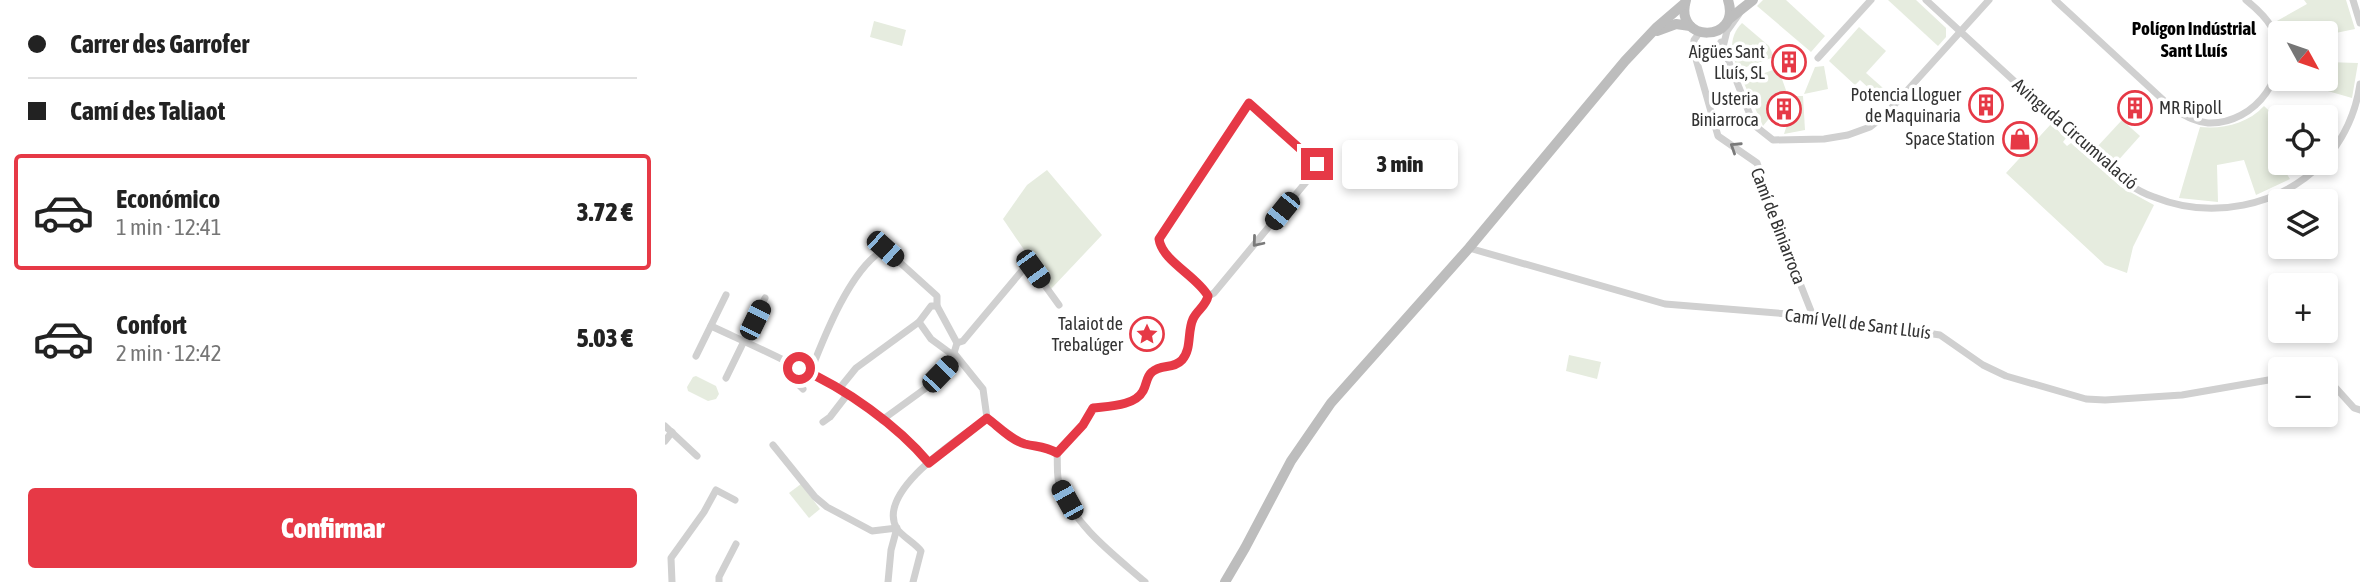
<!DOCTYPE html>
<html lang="es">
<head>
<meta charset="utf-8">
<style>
  body { margin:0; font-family:"Asap Condensed",sans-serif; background:#f6f6f6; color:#222; height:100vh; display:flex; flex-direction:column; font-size:26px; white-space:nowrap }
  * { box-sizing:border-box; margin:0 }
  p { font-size:23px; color:#767676 }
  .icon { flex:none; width:38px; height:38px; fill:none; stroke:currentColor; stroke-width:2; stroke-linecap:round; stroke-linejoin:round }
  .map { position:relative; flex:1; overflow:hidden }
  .side { display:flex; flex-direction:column; background:#fff; width:665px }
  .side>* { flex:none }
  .hud { display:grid; align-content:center; height:154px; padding:0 28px; background:#fff }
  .needle { width:46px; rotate:130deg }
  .buttons { position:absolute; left:1603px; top:21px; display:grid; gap:14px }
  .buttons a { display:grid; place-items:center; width:70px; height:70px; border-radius:7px; background:#fff; box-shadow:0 4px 10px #0003; font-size:35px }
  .end { position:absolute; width:32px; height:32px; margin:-16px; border:9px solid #e63946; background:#fff; box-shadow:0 0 0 4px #fff }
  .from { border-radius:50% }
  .bubble { position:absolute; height:49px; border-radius:7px; background:#fff; box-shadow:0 4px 10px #0003; font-size:23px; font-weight:800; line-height:49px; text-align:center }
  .car { position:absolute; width:21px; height:42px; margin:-21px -10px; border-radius:9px; box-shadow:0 0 5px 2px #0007; background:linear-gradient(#222 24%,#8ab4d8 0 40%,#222 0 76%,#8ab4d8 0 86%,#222 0) }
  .hud b { display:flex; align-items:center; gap:24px; height:66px; font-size:26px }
  .hud b+b { border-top:2px solid #e0e0e0 }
  .hud i { width:18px; height:18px; background:#222 }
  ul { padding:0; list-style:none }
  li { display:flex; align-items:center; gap:21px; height:116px; margin:0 14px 10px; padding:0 14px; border:4px solid transparent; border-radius:7px }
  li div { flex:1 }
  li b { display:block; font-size:26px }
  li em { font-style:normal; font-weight:800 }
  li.active { border-color:#e63946 }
  li>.icon { width:63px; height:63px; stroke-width:1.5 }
  .primary-button { display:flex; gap:14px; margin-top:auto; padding:14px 28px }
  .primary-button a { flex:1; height:80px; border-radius:7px; background:#e63946; color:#fff; font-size:28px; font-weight:800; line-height:80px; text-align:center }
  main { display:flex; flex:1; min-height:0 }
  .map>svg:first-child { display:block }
</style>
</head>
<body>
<main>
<section class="side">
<div class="hud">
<b><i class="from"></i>Carrer des Garrofer</b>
<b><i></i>Camí des Taliaot</b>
</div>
<ul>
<li class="active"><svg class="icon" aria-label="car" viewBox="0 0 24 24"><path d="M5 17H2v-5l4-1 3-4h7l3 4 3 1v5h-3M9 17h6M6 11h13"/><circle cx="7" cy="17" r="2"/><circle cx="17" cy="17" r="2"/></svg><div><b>Económico</b><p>1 min · 12:41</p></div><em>3.72 €</em></li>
<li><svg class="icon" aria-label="car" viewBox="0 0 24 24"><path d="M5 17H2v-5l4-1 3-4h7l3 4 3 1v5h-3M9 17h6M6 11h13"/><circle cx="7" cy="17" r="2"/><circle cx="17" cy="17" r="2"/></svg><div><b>Confort</b><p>2 min · 12:42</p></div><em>5.03 €</em></li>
</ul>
<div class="primary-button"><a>Confirmar</a></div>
</section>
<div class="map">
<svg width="1695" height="582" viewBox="0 0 1695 582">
  <rect width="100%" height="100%" fill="#fff"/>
  <g fill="#e6ecdf">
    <polygon points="1098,0 1121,0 1160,36 1146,52 1092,6"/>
    <polygon points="1223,0 1251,0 1281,28 1281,37 1273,46"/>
    <polygon points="1639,0 1681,0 1690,29 1661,35 1615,33 1615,36 1610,22 1642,4"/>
    <polygon points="209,21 241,30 237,46 205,37"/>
    <path d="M1077 23 1104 46 1109 57 1073 70C1066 52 1063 38 1077 23Z"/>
    <polygon points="1194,27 1221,51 1201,73 1227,96 1220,103 1195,80 1190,85 1164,61"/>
    <polygon points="1661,62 1693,63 1687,98 1621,79 1661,79"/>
    <polygon points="1159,66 1163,89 1139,94 1150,67"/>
    <polygon points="1113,68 1122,93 1124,94 1098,126 1078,81"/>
    <polygon points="1131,96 1138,96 1140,130 1119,134"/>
    <path d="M1599 106 1615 121V141L1606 149 1625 179 1591 195 1579 160 1552 165 1553 202 1514 198 1535 127C1559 129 1582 124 1599 106Z"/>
    <polygon points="1457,120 1475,136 1450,164 1432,147"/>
    <polygon points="1386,124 1401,138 1398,142 1402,146 1406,143 1456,187 1489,205 1468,247 1462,273 1440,265 1341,173"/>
    <polygon points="382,170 437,235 386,289 338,219 362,185"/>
    <polygon points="904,355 936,362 932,379 901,371"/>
    <polygon points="31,376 51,386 54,394 51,399 43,401 23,391 22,387 28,377"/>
    <polygon points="136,484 155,509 144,518 124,493"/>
  </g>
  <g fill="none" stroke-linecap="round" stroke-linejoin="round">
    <g stroke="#d0d0d0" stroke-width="7">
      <path d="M1261 0 1436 161C1452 175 1468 190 1489 197 1546 220 1614 207 1657 163"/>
      <path d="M1390 0 1508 109C1519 115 1530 122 1543 123 1590 125 1630 72 1607 28 1601 17 1591 8 1581 0"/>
      <polyline points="1688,0 1695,23"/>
      <polyline points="1035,32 1029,40 1029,52 1053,136 1092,163 1125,258 1148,316"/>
      <polyline points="1056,42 1089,125 1108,140 1159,139 1183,135 1205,127 1220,115 1324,0"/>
      <polyline points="1058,47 1062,31 1074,14"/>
      <polyline points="1153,58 1206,0"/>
      <path d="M1661 159C1679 138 1691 111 1695 84"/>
      <polyline points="804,248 1000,304 1148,316 1275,335 1318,365 1341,376 1421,399 1440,400 1517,395 1615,378"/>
      <polyline points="254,322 266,339 285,353 289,353"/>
      <path d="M46 326C123 362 207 396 264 462"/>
      <polyline points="292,343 298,341 361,266 368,269 394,305"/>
      <path d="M289 353 318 389 322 418C334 427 346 440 360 444 372 447 381 446 392 453"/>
      <polyline points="31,356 61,295"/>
      <polyline points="136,369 130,381 138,389"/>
      <path d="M145 373C159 337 186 267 220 249L272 296V306L292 343 289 353"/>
      <polyline points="1661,377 1689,408 1695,410"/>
      <polyline points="61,378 100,298"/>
      <polyline points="174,389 191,368 254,322 266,306 272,306"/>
      <polyline points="217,420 261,388 292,358"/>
      <polyline points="158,422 165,417 182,395"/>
      <polyline points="0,426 32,456"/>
      <polyline points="0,441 7,432"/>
      <polyline points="108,445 150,497 162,507 207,531 232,528 226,550 223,582"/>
      <path d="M392 453 418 425 428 408C444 406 470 406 478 391 482 384 481 377 487 372 496 364 509 369 517 360 527 349 523 332 528 319 532 310 541 306 543 296L549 293 651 170V162L584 103 494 239C497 261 532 276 543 296"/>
      <path d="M392 453C393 464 391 477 395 487 411 527 448 554 480 582"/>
      <polyline points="7,582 6,558 39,512 51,490 70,500"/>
      <polyline points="54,582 54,577 71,544"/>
      <path d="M248 582 256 551C250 543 238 537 232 529 209 491 298 436 322 418"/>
    </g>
    <g stroke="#bdbdbd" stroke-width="10">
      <path d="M1021 0C1008 44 1077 43 1063 0"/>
      <polyline points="1064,19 1088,0"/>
      <polyline points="992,31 1011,24 1025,26"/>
      <polyline points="560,582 580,548 626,461 666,403 804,248 960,61 992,27 1020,3"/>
    </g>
  </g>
  <defs><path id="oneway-chevron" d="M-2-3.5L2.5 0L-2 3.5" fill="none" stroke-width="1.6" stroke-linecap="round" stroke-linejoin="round" transform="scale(1.75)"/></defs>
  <g stroke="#7a7a7a">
    <use href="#oneway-chevron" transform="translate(1070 147) rotate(-147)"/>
    <use href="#oneway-chevron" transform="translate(592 242) rotate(130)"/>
  </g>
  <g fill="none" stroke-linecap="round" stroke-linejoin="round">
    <path stroke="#e63946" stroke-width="9" d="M134 368C180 388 232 425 264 463L322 418C334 427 346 440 360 444 372 447 380 446 392 453L418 425 428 408C444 406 470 406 478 391 482 384 481 377 487 372 496 364 509 369 517 360 527 349 522 332 528 319 532 310 541 306 543 296 532 276 497 261 494 239L584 103 652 164"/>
  </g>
  <defs>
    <g id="building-ring" transform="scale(1.75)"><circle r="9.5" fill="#fff" stroke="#e63946" stroke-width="1.5"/><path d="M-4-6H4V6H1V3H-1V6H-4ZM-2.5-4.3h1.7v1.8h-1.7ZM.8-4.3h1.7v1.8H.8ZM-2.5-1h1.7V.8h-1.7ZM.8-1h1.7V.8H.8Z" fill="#e63946"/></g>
    <g id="shop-ring" transform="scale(1.75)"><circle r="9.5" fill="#fff" stroke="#e63946" stroke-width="1.5"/><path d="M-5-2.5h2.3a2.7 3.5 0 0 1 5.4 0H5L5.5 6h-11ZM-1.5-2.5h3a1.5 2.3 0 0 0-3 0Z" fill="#e63946"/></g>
    <g id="sight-ring" transform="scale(1.75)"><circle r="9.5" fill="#fff" stroke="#e63946" stroke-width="1.5"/><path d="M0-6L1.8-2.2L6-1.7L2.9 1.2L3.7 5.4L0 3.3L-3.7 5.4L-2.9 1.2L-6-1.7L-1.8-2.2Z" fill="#e63946"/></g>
  </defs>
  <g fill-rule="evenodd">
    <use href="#building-ring" x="1124" y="62"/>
    <use href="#building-ring" x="1321" y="105"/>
    <use href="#building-ring" x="1470" y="108"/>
    <use href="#building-ring" x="1119" y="109"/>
    <use href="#shop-ring" x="1355" y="139"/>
    <use href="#sight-ring" x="482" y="334"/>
  </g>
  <g text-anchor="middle" stroke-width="7" stroke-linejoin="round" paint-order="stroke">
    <g font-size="18" fill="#333" stroke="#fff" text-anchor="end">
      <text x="1100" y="58">Aigües Sant<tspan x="1100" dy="21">Lluís, SL</tspan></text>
      <text x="1296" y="101">Potencia Lloguer<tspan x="1296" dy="21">de Maquinaria</tspan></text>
      <text x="1094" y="105">Usteria<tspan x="1094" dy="21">Biniarroca</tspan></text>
      <text x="1494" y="114" text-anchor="start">MR Ripoll</text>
      <text x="1330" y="145">Space Station</text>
      <text x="458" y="330">Talaiot de<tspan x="458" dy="21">Trebalúger</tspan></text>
    </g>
    <g font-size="18" fill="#333" stroke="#fff">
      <text transform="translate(1410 134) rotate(41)" y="6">Avinguda Circumvalació</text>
      <text transform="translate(1113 226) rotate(69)" y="6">Camí de Biniarroca</text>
      <text transform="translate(1193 324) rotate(7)" y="6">Camí Vell de Sant Lluís</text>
    </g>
    <g font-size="19" font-weight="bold" fill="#000" stroke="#fff">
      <text x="1529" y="35">Polígon Indústrial<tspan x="1529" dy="22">Sant Lluís</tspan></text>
    </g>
  </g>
</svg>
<div class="buttons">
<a><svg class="needle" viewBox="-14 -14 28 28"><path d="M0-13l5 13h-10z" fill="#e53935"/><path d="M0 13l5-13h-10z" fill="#767676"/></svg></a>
<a><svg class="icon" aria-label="locate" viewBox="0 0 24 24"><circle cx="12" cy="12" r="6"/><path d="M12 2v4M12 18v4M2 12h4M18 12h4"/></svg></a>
<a><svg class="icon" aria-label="layers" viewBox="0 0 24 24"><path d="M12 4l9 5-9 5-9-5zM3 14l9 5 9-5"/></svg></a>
<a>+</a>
<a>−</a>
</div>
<i class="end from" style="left:134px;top:368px"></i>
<i class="end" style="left:652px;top:164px"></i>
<div class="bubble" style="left:677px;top:140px;width:116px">3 min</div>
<i class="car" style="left:617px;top:211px;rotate:219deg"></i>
<i class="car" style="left:220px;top:249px;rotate:132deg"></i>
<i class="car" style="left:368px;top:269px;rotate:144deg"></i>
<i class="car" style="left:90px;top:320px;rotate:26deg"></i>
<i class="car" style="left:275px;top:374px;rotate:44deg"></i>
<i class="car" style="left:402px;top:500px;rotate:331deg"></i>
</div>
</main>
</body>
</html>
